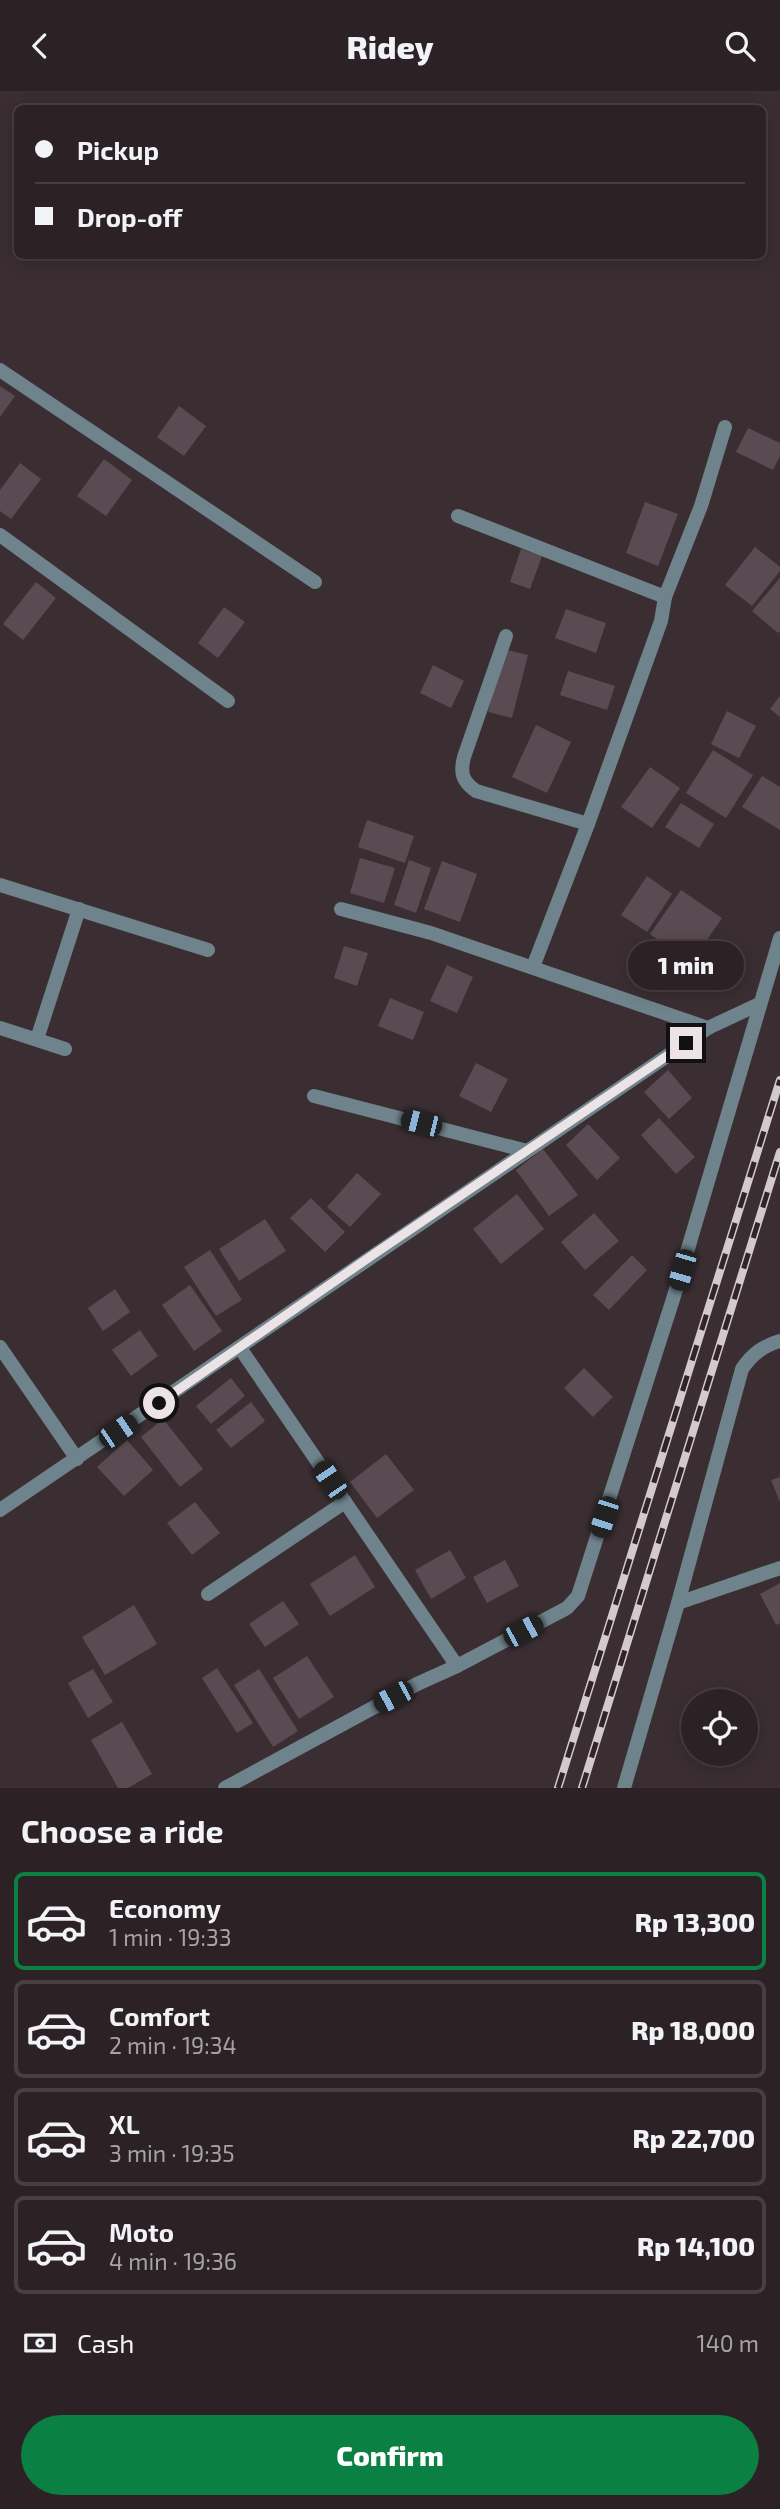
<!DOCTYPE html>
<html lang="en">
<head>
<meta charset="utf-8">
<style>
  body { margin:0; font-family:"Exo 2",sans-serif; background:#382f32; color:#f1f3f6; height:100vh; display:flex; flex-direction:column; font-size:26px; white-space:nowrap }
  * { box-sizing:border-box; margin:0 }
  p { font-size:23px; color:#a6a4a7 }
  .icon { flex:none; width:38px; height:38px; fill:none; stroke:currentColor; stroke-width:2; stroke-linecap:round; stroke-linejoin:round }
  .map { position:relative; height:1697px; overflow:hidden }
  .side { display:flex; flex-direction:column; background:#2c2226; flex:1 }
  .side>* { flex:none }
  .banner { position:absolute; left:14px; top:14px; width:752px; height:154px; border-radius:10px; box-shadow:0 4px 18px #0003,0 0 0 2px #483f43; display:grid; align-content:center; height:154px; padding:0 21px; background:#2c2226 }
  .tools { position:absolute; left:681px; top:1598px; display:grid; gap:14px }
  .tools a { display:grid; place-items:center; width:77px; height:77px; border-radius:50%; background:#2c2226; box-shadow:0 4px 18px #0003,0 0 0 2px #483f43; font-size:35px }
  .end { position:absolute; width:32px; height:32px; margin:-16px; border:9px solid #ebe3e6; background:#111; box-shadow:0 0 0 4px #111 }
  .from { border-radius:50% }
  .bubble { position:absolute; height:49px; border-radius:24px; background:#2c2226; box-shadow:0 4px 18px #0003,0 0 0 2px #483f43; font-size:23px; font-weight:800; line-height:49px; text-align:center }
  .car { position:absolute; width:21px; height:42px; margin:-21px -10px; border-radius:9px; box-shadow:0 0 5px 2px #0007; background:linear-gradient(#222 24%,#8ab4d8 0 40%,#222 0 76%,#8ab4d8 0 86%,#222 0) }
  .banner b { display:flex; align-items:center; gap:24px; height:66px; font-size:26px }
  .banner b+b { border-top:2px solid #483f43 }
  .banner i { width:18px; height:18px; background:#f1f3f6 }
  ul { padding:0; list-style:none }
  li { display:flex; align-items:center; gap:21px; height:98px; margin:0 14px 10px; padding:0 7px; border:4px solid #483f43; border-radius:10px }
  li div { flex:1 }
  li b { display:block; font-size:26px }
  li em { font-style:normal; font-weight:800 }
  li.active { border-color:#0b8043 }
  li>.icon { width:63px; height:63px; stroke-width:1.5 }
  h2 { padding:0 21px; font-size:32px; line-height:84px }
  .pay { display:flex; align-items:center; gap:18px; height:77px; padding:0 21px; font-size:26px }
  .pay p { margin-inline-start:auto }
  .primary-button { display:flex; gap:14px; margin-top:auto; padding:14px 21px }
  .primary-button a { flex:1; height:80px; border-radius:42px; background:#0b8043; color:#fff; font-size:28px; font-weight:800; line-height:80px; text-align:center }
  header { display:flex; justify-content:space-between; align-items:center; height:91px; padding:0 21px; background:#2c2226; font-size:32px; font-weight:800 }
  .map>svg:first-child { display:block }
</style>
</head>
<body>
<header><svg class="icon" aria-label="back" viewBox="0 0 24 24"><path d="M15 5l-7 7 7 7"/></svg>Ridey<svg class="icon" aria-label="search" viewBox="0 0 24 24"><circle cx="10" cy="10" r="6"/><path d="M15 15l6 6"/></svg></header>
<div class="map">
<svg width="780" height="1697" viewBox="0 0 780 1697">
  <rect width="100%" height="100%" fill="#3a2e33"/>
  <g fill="#594b51">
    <polygon points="0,295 15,305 0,326"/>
    <polygon points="179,315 206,335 184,365 157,346"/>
    <polygon points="748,337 780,352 780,365 773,379 736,361"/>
    <polygon points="104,368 132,389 106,425 77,405"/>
    <polygon points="20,372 41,388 11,428 0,420 0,399"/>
    <polygon points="645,411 678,423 658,475 626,462"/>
    <polygon points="755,456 780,476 780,480 752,515 725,494"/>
    <polygon points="521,458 542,465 530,498 510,491"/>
    <polygon points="780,487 780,540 778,542 752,520"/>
    <polygon points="36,491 56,507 23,549 3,533"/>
    <polygon points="224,516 245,531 218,567 198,552"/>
    <polygon points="566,518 606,532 596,562 555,547"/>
    <polygon points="503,558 528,564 512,627 488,621"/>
    <polygon points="433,574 464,590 451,617 420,602"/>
    <polygon points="568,580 615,595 607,619 560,604"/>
    <polygon points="780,605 780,626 770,618"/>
    <polygon points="727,620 756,635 739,667 711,653"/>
    <polygon points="536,634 571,651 547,702 512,686"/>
    <polygon points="713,659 753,684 726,727 686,702"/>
    <polygon points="650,676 680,697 652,737 621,716"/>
    <polygon points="762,685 780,696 780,739 742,716"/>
    <polygon points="681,712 714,733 699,757 665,736"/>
    <polygon points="367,729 414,745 405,772 358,756"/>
    <polygon points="360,767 395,777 384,812 350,802"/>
    <polygon points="409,769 431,777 416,822 394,814"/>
    <polygon points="442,770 477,783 460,831 424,818"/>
    <polygon points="647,785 672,803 647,841 621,824"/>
    <polygon points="681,799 722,827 691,872 650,843"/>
    <polygon points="344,855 368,862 357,895 334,887"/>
    <polygon points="447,874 473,886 457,922 430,910"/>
    <polygon points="390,907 424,921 413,949 378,935"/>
    <polygon points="476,972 508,988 491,1021 459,1005"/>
    <polygon points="668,979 692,1007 669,1028 644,1001"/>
    <polygon points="659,1027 695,1066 676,1083 641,1044"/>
    <polygon points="588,1033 620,1067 597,1089 566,1054"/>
    <polygon points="543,1058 578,1104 549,1125 516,1079"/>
    <polygon points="357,1082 381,1103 350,1136 327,1116"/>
    <polygon points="517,1103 544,1138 501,1173 473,1138"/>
    <polygon points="311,1107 345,1141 325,1161 290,1127"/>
    <polygon points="594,1122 619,1150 585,1179 561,1151"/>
    <polygon points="265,1128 286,1160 239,1190 219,1158"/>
    <polygon points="210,1159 242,1209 216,1225 184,1176"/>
    <polygon points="632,1164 647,1179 609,1219 593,1204"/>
    <polygon points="190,1194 222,1240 194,1260 162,1214"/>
    <polygon points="115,1198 130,1221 103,1240 88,1217"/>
    <polygon points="140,1239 158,1265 131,1285 112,1259"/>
    <polygon points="584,1277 613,1306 593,1326 564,1297"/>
    <polygon points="231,1287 245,1305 211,1333 196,1315"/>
    <polygon points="251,1311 265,1330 231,1357 216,1339"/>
    <polygon points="163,1328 203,1378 180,1396 141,1346"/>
    <polygon points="127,1349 153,1379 124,1405 97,1376"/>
    <polygon points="386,1363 414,1399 377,1427 350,1391"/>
    <polygon points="780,1386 780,1411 771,1389"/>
    <polygon points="195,1411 220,1442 192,1464 167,1432"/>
    <polygon points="450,1459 466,1487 431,1508 415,1479"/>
    <polygon points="355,1464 375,1496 330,1525 310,1493"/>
    <polygon points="505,1469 519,1495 487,1512 473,1486"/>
    <polygon points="780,1492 780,1532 776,1534 760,1503"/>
    <polygon points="283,1510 299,1533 265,1556 249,1533"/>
    <polygon points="134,1514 157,1553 105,1584 82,1546"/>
    <polygon points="307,1565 334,1606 299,1628 273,1587"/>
    <polygon points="217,1577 253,1632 237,1642 202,1587"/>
    <polygon points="93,1578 113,1611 88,1627 68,1592"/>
    <polygon points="259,1578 298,1640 273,1656 234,1594"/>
    <polygon points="122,1631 152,1683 128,1697 118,1697 91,1649"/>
  </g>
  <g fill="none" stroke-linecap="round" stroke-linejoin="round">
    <g stroke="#6e838b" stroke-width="14">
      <polyline points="0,279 315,491"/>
      <polyline points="458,425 665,506"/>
      <polyline points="0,444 228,610"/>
      <path d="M506 545 464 666C460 682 462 690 476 700L588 733"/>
      <polyline points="0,794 208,859"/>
      <polyline points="341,818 431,842 708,937 759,913"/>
      <polyline points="533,876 588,733 661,530 665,506 701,415 725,336"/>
      <polyline points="0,937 65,958"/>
      <polyline points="37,948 79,818"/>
      <polyline points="314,1005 527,1060"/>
      <polyline points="0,1256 77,1368"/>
      <polyline points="0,1419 708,937"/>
      <polyline points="208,1503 345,1411"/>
      <polyline points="678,1512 780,1477"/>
      <polyline points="457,1575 567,1517 578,1505 674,1205 780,847"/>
      <polyline points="225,1697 417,1593 457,1575 240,1257"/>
      <path d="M624 1697 678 1512 742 1278C752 1263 763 1255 780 1250"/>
    </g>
    <g stroke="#d2cacd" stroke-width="8">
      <g id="rail">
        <polyline points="558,1697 780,989"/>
        <polyline points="582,1697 780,1061"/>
      </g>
    </g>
    <use href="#rail" stroke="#302429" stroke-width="5" stroke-dasharray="16" stroke-linecap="butt"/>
  </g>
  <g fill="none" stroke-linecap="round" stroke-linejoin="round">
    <polyline stroke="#ebe3e6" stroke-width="9" points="159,1312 374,1163 686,952"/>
  </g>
</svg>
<div class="tools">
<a><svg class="icon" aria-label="locate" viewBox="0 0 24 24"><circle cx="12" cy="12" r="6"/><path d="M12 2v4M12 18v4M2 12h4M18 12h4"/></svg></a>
</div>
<i class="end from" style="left:159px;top:1312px"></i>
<i class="end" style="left:686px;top:952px"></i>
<div class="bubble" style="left:628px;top:850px;width:116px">1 min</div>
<i class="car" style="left:421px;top:1032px;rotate:284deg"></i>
<i class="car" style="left:682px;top:1179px;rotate:196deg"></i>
<i class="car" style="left:118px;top:1340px;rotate:56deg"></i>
<i class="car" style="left:330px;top:1389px;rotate:326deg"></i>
<i class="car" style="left:604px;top:1426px;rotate:198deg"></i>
<i class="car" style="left:523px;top:1540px;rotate:62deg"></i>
<i class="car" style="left:393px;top:1606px;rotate:242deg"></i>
<div class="banner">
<b><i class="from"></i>Pickup</b>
<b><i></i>Drop-off</b>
</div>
</div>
<section class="side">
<h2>Choose a ride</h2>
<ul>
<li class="active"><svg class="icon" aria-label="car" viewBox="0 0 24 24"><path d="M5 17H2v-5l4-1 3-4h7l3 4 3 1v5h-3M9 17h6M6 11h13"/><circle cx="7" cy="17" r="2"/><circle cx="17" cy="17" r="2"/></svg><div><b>Economy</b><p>1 min · 19:33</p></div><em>Rp 13,300</em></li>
<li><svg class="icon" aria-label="car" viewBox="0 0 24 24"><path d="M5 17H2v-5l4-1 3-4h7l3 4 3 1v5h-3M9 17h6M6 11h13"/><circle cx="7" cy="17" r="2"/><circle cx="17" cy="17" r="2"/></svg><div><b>Comfort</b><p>2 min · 19:34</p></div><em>Rp 18,000</em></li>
<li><svg class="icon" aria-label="car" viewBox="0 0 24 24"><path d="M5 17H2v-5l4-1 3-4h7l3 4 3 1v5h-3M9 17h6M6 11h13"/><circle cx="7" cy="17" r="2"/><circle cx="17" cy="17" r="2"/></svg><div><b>XL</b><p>3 min · 19:35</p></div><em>Rp 22,700</em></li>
<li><svg class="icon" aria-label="car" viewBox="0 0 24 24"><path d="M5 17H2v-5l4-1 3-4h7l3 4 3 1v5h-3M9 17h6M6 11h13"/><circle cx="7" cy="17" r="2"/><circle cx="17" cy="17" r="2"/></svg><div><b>Moto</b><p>4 min · 19:36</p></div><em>Rp 14,100</em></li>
</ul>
<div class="pay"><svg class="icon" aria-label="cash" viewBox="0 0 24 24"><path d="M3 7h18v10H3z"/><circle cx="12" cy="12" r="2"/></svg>Cash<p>140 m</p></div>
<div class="primary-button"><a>Confirm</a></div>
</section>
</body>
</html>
